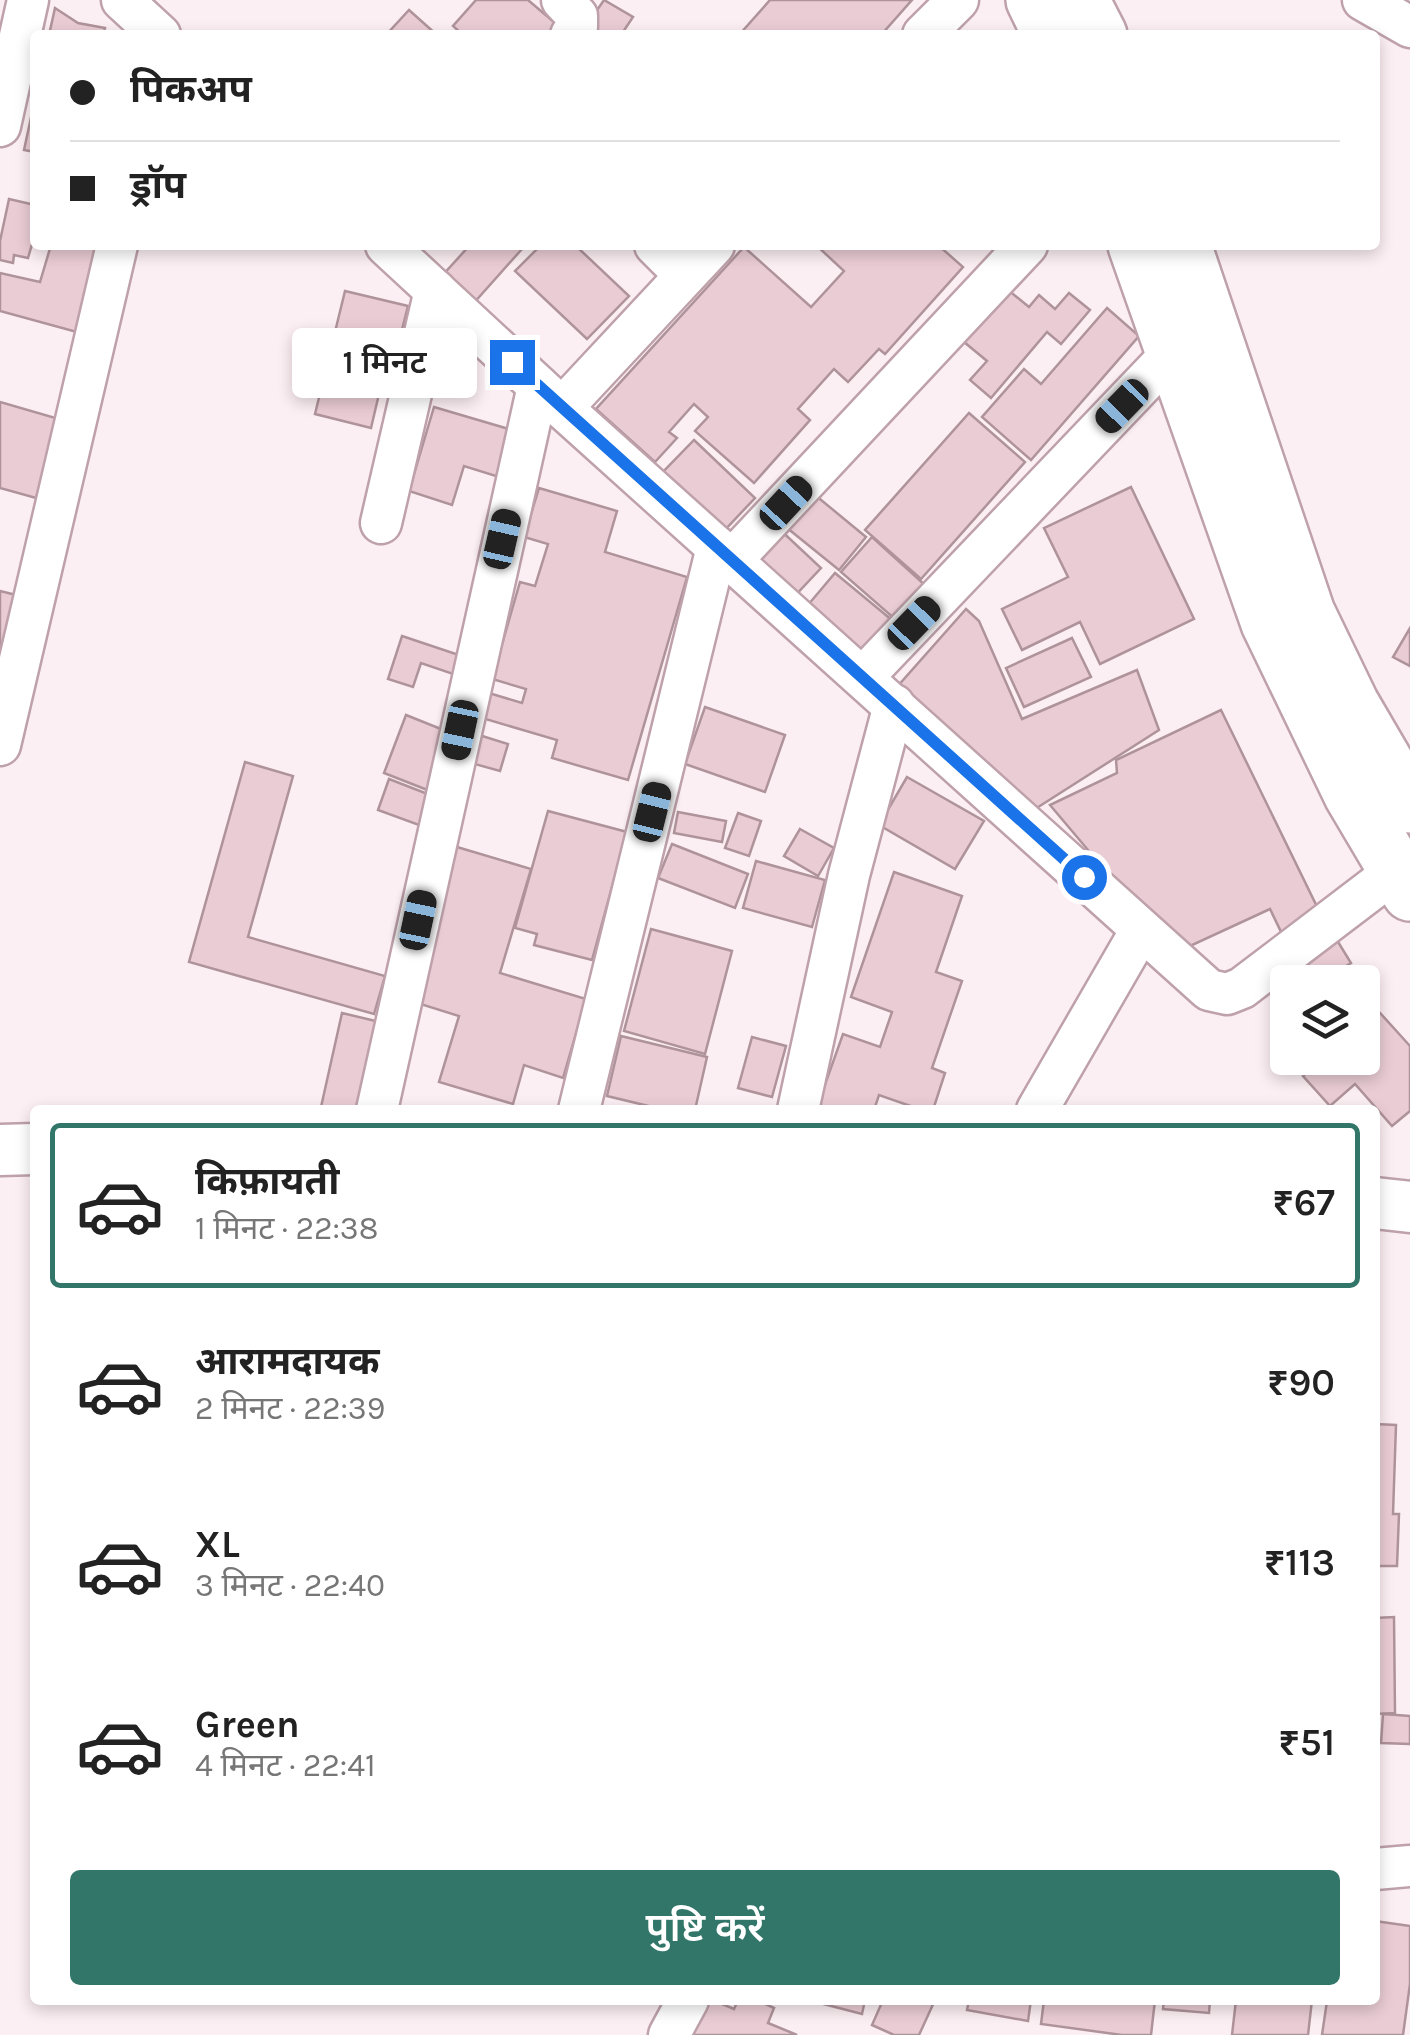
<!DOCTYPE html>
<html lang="hi">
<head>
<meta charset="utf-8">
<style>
  body { margin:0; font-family:Karla,"Noto Sans Devanagari",sans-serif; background:#f2f2f2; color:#222; height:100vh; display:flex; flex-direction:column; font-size:38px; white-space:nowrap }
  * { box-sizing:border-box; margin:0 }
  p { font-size:32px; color:#767676 }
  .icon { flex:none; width:55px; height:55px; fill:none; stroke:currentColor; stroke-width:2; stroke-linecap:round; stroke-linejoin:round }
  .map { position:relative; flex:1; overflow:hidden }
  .details { position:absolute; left:30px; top:1105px; width:1350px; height:900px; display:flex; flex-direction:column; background:#fff; border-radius:10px; box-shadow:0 5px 15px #0003 }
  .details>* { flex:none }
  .guide { position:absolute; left:30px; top:30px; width:1350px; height:220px; border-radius:10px; box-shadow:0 5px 15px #0003; display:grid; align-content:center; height:220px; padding:0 40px; background:#fff }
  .tools { position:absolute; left:1270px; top:965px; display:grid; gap:20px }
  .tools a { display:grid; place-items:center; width:110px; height:110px; border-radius:10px; background:#fff; box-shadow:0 5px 15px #0003; font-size:50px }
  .end { position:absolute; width:45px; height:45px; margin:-22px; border:12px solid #1a73e8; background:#fff; box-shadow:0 0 0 5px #fff }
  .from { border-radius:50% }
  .bubble { position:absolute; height:70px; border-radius:10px; background:#fff; box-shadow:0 5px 15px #0003; font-size:32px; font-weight:600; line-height:70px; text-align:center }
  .car { position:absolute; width:30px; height:60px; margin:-30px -15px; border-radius:12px; box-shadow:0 0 8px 2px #0007; background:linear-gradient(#222 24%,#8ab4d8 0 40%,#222 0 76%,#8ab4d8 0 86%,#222 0) }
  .guide b { display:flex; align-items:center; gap:35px; height:95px; font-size:38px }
  .guide b+b { border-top:2px solid #e0e0e0 }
  .guide i { width:25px; height:25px; background:#222 }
  ul { padding:18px 0 0; list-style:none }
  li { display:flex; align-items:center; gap:30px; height:165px; margin:0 20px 15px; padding:0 20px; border:5px solid transparent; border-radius:10px }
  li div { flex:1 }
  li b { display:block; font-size:38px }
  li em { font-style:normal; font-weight:600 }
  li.current { border-color:#327669 }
  li>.icon { width:90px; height:90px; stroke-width:1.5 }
  .cta { display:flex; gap:20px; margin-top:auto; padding:20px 40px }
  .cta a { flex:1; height:115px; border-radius:10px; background:#327669; color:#fff; font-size:40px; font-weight:600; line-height:115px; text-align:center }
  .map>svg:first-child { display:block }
</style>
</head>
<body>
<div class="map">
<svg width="1410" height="2035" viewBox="0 0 1410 2035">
  <rect width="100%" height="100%" fill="#fceff3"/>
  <g fill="#eaccd4" stroke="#af939b" stroke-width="2.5">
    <polygon points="476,0 528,0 568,34 463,35 453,26"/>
    <polygon points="604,0 633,17 621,35 580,35"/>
    <polygon points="770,0 912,0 881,35 739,35"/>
    <polygon points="55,8 78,23 105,28 103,35 49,35"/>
    <polygon points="409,10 437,35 386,35"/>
    <polygon points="35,99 35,152 24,150"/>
    <polygon points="9,199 35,205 35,234 28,258 14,255 13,263 0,260 0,241"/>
    <polygon points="51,245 89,245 102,253 84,334 0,311 0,273 40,282"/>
    <polygon points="470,245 517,245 522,249 472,305 441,277"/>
    <polygon points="541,245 575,245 629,296 587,339 515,271"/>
    <polygon points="816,245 938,245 963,267 885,354 879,349 848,382 834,369 798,409 810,420 754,483 695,431 708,417 694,404 669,432 677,438 655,462 596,409 744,247 811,307 844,271"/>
    <polygon points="1002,285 1029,307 1039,295 1055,309 1069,293 1090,310 1061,344 1047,332 991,398 970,380 987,361 958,337"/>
    <polygon points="345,291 408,306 394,361 402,363 394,397 379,394 371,428 315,414"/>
    <polygon points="1107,308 1139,336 1031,460 982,417 1024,369 1041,384"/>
    <polygon points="0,402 59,419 36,498 0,488"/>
    <polygon points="434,407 512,430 499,477 464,466 452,505 409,491"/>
    <polygon points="969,413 1025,462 921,579 865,530"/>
    <polygon points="694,440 755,498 722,533 660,475"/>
    <polygon points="1131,487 1194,619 1100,664 1080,622 1022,650 1002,609 1068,577 1044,528"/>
    <polygon points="539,488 617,511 605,552 687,577 628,780 552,758 557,740 482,718 489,693 522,703 526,689 492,679 520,582 535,586 548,544 524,537"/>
    <polygon points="809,490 866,537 839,570 781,523"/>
    <polygon points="775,525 821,568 790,601 744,558"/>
    <polygon points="872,537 926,586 896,620 841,572"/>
    <polygon points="835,573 893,621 859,661 802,612"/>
    <polygon points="0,591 24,597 0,688"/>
    <polygon points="966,609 979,621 1022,719 1137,670 1159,730 1032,811 897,687"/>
    <polygon points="1410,628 1410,666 1393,657"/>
    <polygon points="402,636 462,656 456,675 421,663 413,687 388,679"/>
    <polygon points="1072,638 1091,677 1024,707 1006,668"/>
    <polygon points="705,707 785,735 765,792 685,764"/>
    <polygon points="1221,710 1323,919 1284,938 1270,909 1175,953 1050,805 1117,773 1116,760"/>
    <polygon points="406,715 451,733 430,791 384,773"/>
    <polygon points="479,735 508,744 500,771 471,763"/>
    <polygon points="245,762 293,776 248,937 385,976 374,1014 189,962"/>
    <polygon points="907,777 984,821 955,869 879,825"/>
    <polygon points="389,779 438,798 427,828 378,810"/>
    <polygon points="548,811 627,832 592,960 534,945 537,934 515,928"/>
    <polygon points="678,812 726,821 722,842 674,833"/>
    <polygon points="738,813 761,821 749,856 725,848"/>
    <polygon points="800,829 834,848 818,876 784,856"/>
    <polygon points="672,844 748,874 735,908 658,878"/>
    <polygon points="457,847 531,869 500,973 586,999 563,1078 524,1065 513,1104 439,1082 459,1016 414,1002"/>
    <polygon points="756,861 825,880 812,927 743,908"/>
    <polygon points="894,872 962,896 936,972 962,981 932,1068 945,1073 933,1110 922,1110 879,1095 874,1110 825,1110 817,1107 843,1034 880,1047 892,1012 851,997"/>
    <polygon points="651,929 732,951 705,1054 624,1031"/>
    <polygon points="1332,932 1351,963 1319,982 1291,982 1279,965"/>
    <polygon points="1362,993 1410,1046 1410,1111 1392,1126 1355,1084 1330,1106 1303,1076 1311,1069 1301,1058 1362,1058"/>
    <polygon points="342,1013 384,1023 364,1110 321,1107"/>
    <polygon points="621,1036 707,1057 695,1110 665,1110 607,1096"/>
    <polygon points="752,1037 786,1046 772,1097 738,1088"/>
    <polygon points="1375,1424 1396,1425 1393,1514 1399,1514 1397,1566 1375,1566"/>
    <polygon points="1394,1617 1395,1713 1375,1714 1375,1618"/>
    <polygon points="1383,1714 1410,1716 1410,1744 1381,1743"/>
    <polygon points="1375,1921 1410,1926 1410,1984 1403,2035 1322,2035 1327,2001 1323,2000 1375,2000"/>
    <polygon points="695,2000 713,2000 734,2009 738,2000 757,2000 774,2008 768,2023 797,2035 680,2035"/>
    <polygon points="808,2000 865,2000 862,2014"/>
    <polygon points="883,2000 935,2000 919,2035 894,2035 872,2025"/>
    <polygon points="969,2000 1031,2000 1028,2021 967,2010"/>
    <polygon points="1044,2000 1155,2000 1151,2035 1122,2035 1041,2024"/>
    <polygon points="1164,2000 1210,2000 1209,2013 1163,2009"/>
    <polygon points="1236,2000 1312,2000 1308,2035 1232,2035"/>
  </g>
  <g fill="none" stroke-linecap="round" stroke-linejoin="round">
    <g stroke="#bea1aa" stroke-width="45">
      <g id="minor">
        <polyline points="122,0 160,35"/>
        <polyline points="562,0 577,16 577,27 571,35"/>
        <polyline points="1363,0 1410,27"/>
        <polyline points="923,35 958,0"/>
        <polyline points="0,126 28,0"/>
        <polyline points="386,245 562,408 714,245"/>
        <polyline points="655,245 685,275"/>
        <polyline points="562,408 1209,990 1227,994 1242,988 1397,870"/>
        <polyline points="381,523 435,290"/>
        <polyline points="732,560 1027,245"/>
        <polyline points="863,677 1173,352"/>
        <polyline points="0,745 117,245"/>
        <polyline points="377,1110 538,386"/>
        <polyline points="579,1110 717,547"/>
        <polyline points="798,1110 849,875 894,705"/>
        <polyline points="1037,1110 1141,930"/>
        <polyline points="1375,1869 1410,1866"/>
        <polyline points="669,2035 688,2000"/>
      </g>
    </g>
    <g stroke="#bea1aa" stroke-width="55">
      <g id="tertiary">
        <polyline points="0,1150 35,1149"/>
        <polyline points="1375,1203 1410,1207"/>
      </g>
    </g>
    <g stroke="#bea1aa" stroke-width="60">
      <g id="primary">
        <polyline points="1034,0 1051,35"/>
        <polyline points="1081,0 1099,35"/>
        <polyline points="1136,245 1269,623 1352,795 1410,893"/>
        <polyline points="1183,245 1307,613 1351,704 1410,805"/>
      </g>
    </g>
    <use href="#minor" stroke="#fff" stroke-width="40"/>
    <use href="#tertiary" stroke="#fff" stroke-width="50"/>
    <use href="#primary" stroke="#fff" stroke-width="55"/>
  </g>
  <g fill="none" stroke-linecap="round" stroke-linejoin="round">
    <polyline stroke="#1a73e8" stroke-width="12" points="512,362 1084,877"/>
  </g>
</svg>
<div class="tools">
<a><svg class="icon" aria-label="layers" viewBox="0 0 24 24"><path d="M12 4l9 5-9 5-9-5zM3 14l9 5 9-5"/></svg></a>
</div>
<i class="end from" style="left:1084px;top:877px"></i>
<i class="end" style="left:512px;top:362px"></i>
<div class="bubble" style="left:292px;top:328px;width:185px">1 मिनट</div>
<i class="car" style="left:1122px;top:406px;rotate:224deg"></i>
<i class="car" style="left:786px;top:503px;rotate:43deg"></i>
<i class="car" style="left:502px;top:539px;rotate:13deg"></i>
<i class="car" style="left:914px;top:623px;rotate:44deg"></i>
<i class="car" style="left:460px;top:730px;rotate:192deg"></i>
<i class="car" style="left:652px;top:812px;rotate:14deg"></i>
<i class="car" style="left:418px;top:920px;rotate:12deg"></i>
<div class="guide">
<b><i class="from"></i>पिकअप</b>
<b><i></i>ड्रॉप</b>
</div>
<section class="details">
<ul>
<li class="current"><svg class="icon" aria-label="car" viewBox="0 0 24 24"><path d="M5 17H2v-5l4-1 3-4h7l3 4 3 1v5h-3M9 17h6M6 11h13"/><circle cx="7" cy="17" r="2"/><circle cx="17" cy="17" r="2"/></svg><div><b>किफ़ायती</b><p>1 मिनट · 22:38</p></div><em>₹67</em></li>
<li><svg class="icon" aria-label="car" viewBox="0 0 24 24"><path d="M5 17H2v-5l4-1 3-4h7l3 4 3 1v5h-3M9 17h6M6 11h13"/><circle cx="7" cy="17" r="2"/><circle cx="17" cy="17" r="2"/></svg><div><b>आरामदायक</b><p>2 मिनट · 22:39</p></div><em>₹90</em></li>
<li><svg class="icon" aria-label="car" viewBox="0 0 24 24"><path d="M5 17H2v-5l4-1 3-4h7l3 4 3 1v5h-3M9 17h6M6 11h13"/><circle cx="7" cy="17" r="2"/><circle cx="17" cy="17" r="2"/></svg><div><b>XL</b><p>3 मिनट · 22:40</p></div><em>₹113</em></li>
<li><svg class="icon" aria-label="car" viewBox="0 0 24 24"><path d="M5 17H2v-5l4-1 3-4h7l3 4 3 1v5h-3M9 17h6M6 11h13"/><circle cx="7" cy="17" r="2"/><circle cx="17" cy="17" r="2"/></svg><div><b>Green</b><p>4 मिनट · 22:41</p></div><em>₹51</em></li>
</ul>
<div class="cta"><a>पुष्टि करें</a></div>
</section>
</div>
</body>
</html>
